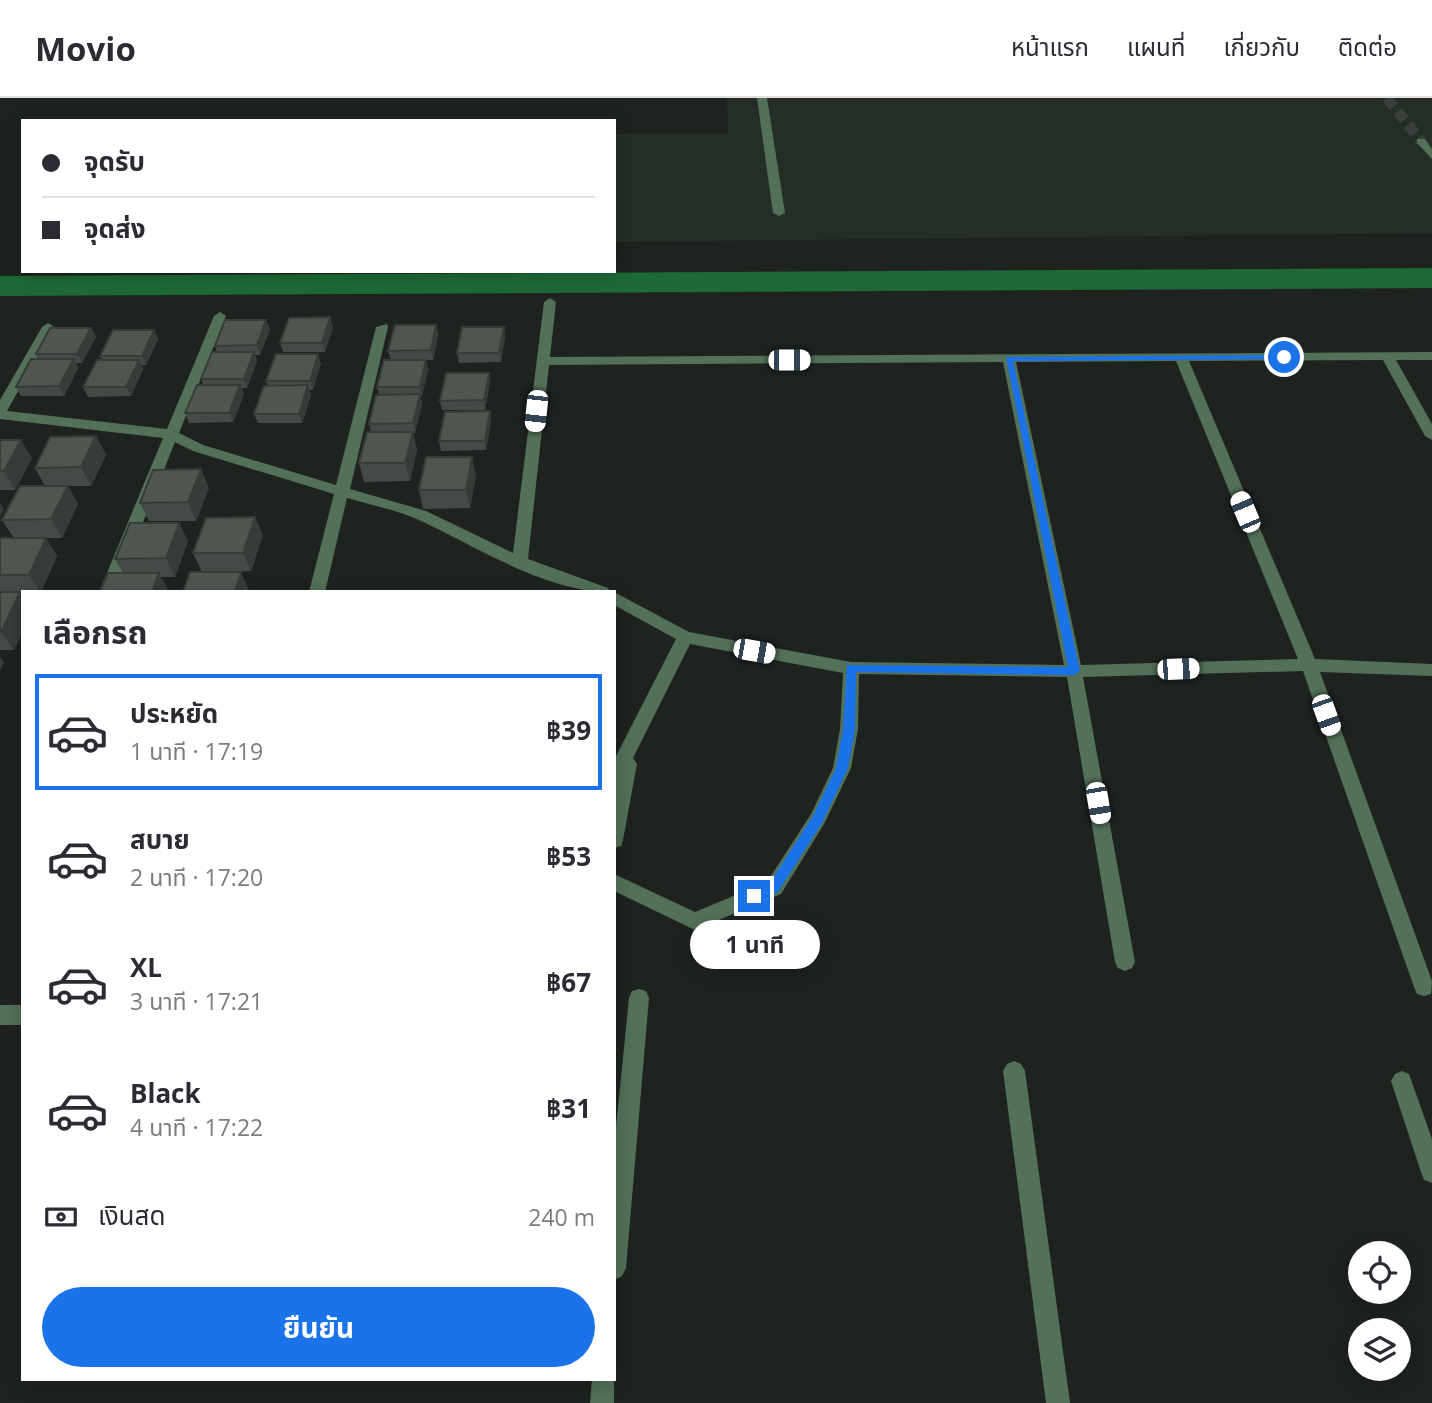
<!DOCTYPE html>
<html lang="th">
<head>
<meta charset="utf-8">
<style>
  body { margin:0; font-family:"Open Sans","Noto Sans Thai",sans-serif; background:#f2f2f3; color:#2b2b33; height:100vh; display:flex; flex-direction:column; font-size:26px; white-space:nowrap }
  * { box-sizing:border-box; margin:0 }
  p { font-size:23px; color:#7c7c81 }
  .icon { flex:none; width:38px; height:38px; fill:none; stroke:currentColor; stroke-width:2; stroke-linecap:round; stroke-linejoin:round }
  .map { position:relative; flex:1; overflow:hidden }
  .details { position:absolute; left:21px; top:492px; width:595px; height:791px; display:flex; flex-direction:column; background:#fff; border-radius:0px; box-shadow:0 4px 18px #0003 }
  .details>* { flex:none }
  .banner { position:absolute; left:21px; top:21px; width:595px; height:154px; border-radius:0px; box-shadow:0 4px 18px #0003; display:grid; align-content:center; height:154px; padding:0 21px; background:#fff }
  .buttons { position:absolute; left:1348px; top:1143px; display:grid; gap:14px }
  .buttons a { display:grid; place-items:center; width:63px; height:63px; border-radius:50%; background:#fff; box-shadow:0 4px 18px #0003; font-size:35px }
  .end { position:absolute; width:32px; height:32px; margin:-16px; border:9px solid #1a73e8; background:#fff; box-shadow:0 0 0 4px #fff }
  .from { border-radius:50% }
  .bubble { position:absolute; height:49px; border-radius:24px; background:#fff; box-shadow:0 4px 18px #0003; font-size:23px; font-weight:700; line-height:49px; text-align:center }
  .car { position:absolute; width:21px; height:42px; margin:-21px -10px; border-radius:9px; box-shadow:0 0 5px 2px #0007; background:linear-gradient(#fff 24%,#345 0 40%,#fff 0 76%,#345 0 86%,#fff 0) }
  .banner b { display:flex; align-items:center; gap:24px; height:66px; font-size:26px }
  .banner b+b { border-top:2px solid #e1e1e2 }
  .banner i { width:18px; height:18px; background:#2b2b33 }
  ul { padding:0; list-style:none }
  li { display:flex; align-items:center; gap:21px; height:116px; margin:0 14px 10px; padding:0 7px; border:4px solid transparent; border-radius:0px }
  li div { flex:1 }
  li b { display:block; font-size:26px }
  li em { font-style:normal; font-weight:700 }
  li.active { border-color:#1a73e8 }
  li>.icon { width:63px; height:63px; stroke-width:1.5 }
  h2 { padding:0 21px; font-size:32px; line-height:84px }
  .pay { display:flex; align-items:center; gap:18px; height:77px; padding:0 21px; font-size:26px }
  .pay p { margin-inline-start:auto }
  .action { display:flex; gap:14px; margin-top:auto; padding:14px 21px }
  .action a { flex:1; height:80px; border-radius:42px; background:#1a73e8; color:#fff; font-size:28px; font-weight:700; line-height:80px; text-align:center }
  header { display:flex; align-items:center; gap:42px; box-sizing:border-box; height:98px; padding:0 35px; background:#fff; border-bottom:2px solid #e1e1e2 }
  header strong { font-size:33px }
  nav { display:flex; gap:38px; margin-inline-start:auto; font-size:24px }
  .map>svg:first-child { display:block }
</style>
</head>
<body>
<header>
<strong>Movio</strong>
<nav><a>หน้าแรก</a><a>แผนที่</a><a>เกี่ยวกับ</a><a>ติดต่อ</a></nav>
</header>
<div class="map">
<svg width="1432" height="1305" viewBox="0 0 1432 1305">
  <rect width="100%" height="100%" fill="#1e231f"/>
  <polygon fill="#242e26" points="727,0 1432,0 1432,135 614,144 614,36 728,35"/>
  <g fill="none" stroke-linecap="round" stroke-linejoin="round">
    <polygon fill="#1e6a37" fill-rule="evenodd" points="1432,170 1432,190 0,198 0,178"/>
    <polyline stroke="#3a3f3b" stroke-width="11" stroke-dasharray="11 6" stroke-linecap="butt" points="1387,0 1421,43"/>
    <g fill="#537059" fill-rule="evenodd">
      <polygon points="757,0 767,0 785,115 779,118 773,115"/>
      <polygon points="1417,41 1425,41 1432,51 1432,61 1417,45"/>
      <path d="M550 200 556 204 550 259 1432 254V262H1396L1432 326V342L1425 338 1383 262 1189 263 1315 561 1432 566V578L1320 574 1432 883 1431 896 1424 898 1417 896 1414 889 1303 573 1083 579 1135 864 1132 870 1125 873 1118 870 1115 864 1067 579 859 576 858 631 851 670 824 726 781 796 695 832 614 793V776L695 814 767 784 811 716 833 670 840 631 843 575 690 546 633 660 637 666 623 742 621 748 614 750V662L676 541 614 507V494L689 534 851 564 1064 567 1003 264 549 267 528 461 608 490 610 494C546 494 477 449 419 422 397 412 371 407 347 400L325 494H309L334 396 193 353 175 344 115 494H99L163 340 0 321V302L42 229 48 225 54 229 7 313 167 331 214 218 220 214 226 218 179 335 203 347 336 387 376 229 387 226 388 229 350 391 426 413 513 455 544 204ZM1176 263 1298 561 1081 567 1016 264Z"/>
      <polygon points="639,891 646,893 649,900 626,1170 622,1178 614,1182 614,1049 629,900 632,893"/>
      <rect x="0" y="907" width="23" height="20"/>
      <polygon points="1014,963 1021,966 1025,973 1070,1305 1046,1305 1003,973 1007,966"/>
      <polygon points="1402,973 1409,976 1432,1041 1432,1085 1424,1082 1421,1074 1391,983 1395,976"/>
      <polygon points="614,1276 614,1305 590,1305 592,1281 614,1281"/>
    </g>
  </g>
  <g fill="#444a45">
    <polygon points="436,227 438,236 433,262 426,262 428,271 422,298 420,298 422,306 415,335 413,335 417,352 410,383 364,384 359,365 371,334 369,326 379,297 377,289 391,262 388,253"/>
    <polygon points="333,229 325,254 283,254 280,245"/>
    <polygon points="504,229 505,239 501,264 459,265 457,255"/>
    <polygon points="91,230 96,239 82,265 76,265 78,270 64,298 21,298 16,289 38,261 36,256"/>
    <polygon points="270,231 260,257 255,257 257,263 247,290 242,290 244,296 233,324 189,325 185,315 203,287 201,281 217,254 215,248"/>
    <polygon points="154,232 158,241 146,267 142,267 143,271 131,298 88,299 83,289 102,262 100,258"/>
    <polygon points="321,265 313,292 309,292 311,297 302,325 258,325 254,316 268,288 266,283"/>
    <polygon points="490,284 485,312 442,312 440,303"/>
    <polygon points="491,323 486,352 441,353 439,343"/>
    <polygon points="96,338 106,357 91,388 68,388 78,406 62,440 46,440 57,458 41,494 23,494 23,495 21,495 23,498 23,532 14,552 0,552 0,440 14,440 2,422 45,388 35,370"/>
    <polygon points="0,342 32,360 15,392 0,392"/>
    <polygon points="476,378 470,410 423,411 419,392"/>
    <polygon points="209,390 196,423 149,423 140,405"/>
    <polygon points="179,425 188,443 175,479 161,479 169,494 100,494 123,475 115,461"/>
    <polygon points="263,437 251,473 202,474 193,455"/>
  </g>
  <g fill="#373c38">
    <polygon points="330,219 333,229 325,254 322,245"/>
    <polygon points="266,222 270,231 260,257 257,247"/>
    <polygon points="436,227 438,236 433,262 431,252"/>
    <polygon points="504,229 505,239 501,264 499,255"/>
    <polygon points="91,230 96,239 82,265 77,256"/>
    <polygon points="154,232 158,241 146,267 142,258"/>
    <polygon points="254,254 257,263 247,290 244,281"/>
    <polygon points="318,256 321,265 313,292 310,283"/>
    <polygon points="74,261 78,270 64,298 59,288"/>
    <polygon points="139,262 143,271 131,298 126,289"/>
    <polygon points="426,262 428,271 422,298 420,289"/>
    <polygon points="489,275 490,284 485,312 484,302"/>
    <polygon points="240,287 244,296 233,324 229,315"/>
    <polygon points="308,287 311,297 302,325 299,316"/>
    <polygon points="420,296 422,306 415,335 413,325"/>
    <polygon points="490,313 491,323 486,352 485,343"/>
    <polygon points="413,334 417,352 410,383 405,365"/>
    <polygon points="96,338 106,357 91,388 81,369"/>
    <polygon points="21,342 32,360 15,392 4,373"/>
    <polygon points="472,359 476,378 470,410 466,392"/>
    <polygon points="201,371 209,390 196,423 188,404"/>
    <polygon points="68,388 78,406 62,440 51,421"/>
    <polygon points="0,405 4,411 0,419"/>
    <polygon points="255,419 263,437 251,473 243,455"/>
    <polygon points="179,425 188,443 175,479 166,460"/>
    <polygon points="46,440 57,458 41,494 40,494 29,477"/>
    <polygon points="241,474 249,492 249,494 235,494"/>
    <polygon points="159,475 169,493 169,494 152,494"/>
    <polygon points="20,494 23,498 23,532 14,552 1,534"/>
    <polygon points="0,559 4,564 0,573"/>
  </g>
  <g fill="#4f5650" stroke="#373c38" stroke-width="2">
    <polygon points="330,219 322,245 280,245 289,220"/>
    <polygon points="225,222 266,222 257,247 215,248"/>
    <polygon points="395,227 436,227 431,252 388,253"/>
    <polygon points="462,229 504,229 499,255 457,255"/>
    <polygon points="50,230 91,230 77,256 36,256"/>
    <polygon points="113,232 154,232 142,258 100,258"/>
    <polygon points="212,254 254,254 244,281 201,281"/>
    <polygon points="276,256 318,256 310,283 266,283"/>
    <polygon points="31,261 74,261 59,288 16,289"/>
    <polygon points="97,262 139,262 126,289 83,289"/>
    <polygon points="384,262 426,262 420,289 377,289"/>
    <polygon points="446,275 489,275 484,302 440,303"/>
    <polygon points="197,287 240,287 229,315 185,315"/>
    <polygon points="308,287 299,316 254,316 264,288"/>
    <polygon points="420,296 413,325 369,326 376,297"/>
    <polygon points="490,313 485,343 439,343 445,314"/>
    <polygon points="367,334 413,334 405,365 359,365"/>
    <polygon points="96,338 81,369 35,370 50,339"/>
    <polygon points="0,342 21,342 4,373 0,373"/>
    <polygon points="426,359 472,359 466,392 419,392"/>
    <polygon points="201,371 188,404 140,405 153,372"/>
    <polygon points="20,388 68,388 51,421 2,422"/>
    <polygon points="255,419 243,455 193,455 206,420"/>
    <polygon points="130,425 179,425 166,460 115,461"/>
    <polygon points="0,440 46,440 29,477 0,477"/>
    <polygon points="190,474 241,474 235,494 183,494"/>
    <polygon points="108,475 159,475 152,494 100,494"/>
    <polygon points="0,494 20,494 1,534 0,534"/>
  </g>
  <polygon fill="#1a73e8" points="1284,257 1288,261 1013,263 1080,573 1074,577 856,574 855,631 848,670 822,725 778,794 754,804 750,802 750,795 769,786 813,718 836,670 843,631 847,567 1068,569 1006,259"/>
</svg>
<div class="buttons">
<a><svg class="icon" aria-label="locate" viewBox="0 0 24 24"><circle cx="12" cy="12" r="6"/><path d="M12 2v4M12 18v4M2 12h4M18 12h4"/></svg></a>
<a><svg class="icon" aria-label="layers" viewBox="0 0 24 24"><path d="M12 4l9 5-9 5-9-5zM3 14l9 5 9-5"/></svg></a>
</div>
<i class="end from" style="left:1284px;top:259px"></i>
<i class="end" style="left:754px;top:798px"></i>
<div class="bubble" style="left:690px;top:822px;width:130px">1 นาที</div>
<i class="car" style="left:789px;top:262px;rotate:90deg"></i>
<i class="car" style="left:536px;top:313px;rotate:186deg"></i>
<i class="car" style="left:1245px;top:414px;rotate:337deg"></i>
<i class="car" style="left:754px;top:553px;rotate:100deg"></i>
<i class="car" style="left:1178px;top:571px;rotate:88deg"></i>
<i class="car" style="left:1326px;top:617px;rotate:160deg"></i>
<i class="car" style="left:1098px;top:705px;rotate:170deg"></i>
<div class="banner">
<b><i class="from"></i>จุดรับ</b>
<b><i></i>จุดส่ง</b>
</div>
<section class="details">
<h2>เลือกรถ</h2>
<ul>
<li class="active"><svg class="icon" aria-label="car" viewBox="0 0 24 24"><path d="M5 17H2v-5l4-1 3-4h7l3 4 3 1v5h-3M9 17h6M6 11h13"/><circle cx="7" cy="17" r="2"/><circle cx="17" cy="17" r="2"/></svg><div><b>ประหยัด</b><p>1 นาที · 17:19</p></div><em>฿39</em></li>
<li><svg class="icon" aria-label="car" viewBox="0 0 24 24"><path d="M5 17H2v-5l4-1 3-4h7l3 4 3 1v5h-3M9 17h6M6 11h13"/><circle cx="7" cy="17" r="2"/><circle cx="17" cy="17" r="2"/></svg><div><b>สบาย</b><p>2 นาที · 17:20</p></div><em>฿53</em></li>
<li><svg class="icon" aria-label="car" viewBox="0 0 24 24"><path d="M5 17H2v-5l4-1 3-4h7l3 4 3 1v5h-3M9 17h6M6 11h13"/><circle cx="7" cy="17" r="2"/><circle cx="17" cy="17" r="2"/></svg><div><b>XL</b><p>3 นาที · 17:21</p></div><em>฿67</em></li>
<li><svg class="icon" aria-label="car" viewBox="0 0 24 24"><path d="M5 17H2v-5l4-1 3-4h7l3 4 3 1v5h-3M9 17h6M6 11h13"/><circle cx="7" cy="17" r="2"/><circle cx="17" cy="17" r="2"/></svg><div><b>Black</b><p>4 นาที · 17:22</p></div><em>฿31</em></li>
</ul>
<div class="pay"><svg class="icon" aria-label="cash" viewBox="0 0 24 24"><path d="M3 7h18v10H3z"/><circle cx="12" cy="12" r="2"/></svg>เงินสด<p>240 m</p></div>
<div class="action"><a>ยืนยัน</a></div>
</section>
</div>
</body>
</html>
